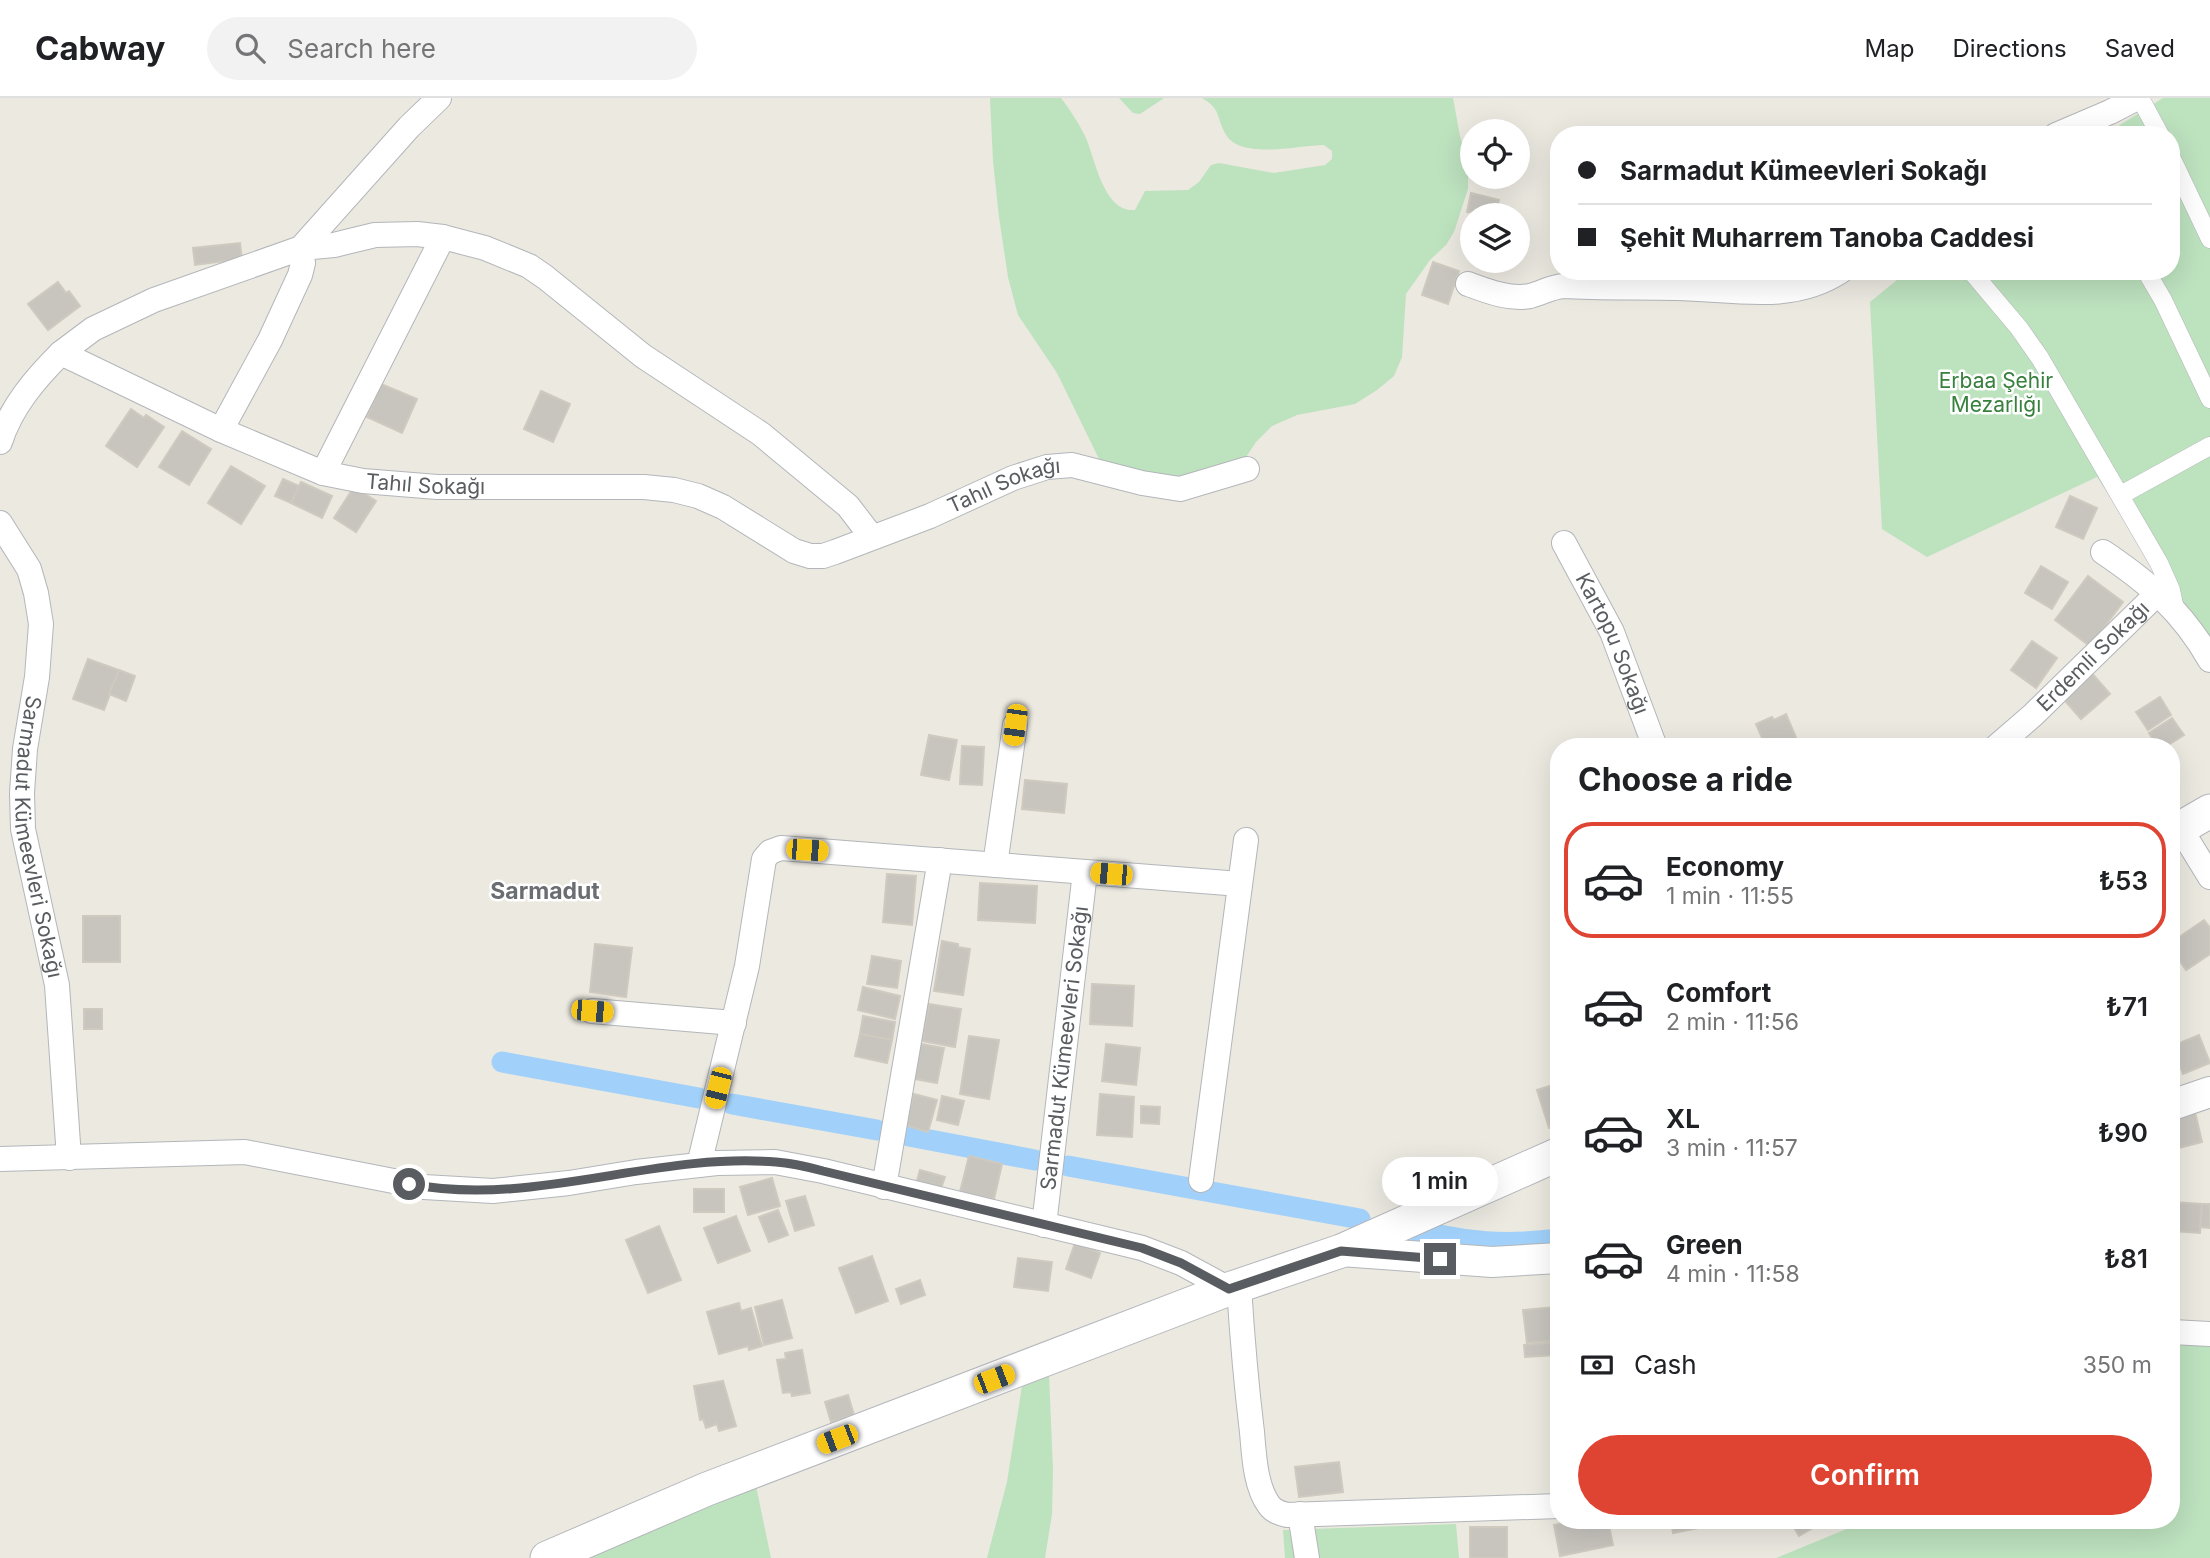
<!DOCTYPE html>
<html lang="en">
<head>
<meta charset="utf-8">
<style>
  body { margin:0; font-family:Inter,sans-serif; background:#f2f2f2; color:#202124; height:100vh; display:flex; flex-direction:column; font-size:26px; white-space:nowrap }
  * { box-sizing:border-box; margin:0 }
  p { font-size:23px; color:#757577 }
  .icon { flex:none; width:38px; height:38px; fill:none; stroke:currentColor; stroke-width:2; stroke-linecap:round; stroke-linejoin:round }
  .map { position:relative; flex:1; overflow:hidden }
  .drawer { position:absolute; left:1550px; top:640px; width:630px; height:791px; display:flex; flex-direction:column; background:#fff; border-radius:28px; box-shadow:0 7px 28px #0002 }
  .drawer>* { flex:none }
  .guide { position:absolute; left:1550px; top:28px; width:630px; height:154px; border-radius:28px; box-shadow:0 7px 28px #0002; display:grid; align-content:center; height:154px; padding:0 28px; background:#fff }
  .fabs { position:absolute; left:1460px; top:21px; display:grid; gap:14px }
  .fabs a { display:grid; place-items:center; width:70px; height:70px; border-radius:50%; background:#fff; box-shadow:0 7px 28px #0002; font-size:35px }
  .end { position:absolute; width:32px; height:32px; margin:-16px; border:9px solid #595c60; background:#fff; box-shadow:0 0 0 4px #fff }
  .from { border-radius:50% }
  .bubble { position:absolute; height:49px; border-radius:24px; background:#fff; box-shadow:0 7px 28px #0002; font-size:23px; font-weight:600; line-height:49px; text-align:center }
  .car { position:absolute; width:21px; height:42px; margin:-21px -10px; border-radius:9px; box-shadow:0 0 5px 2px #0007; background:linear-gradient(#f5c518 24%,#345 0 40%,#f5c518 0 76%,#345 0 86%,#f5c518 0) }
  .guide b { display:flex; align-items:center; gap:24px; height:66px; font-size:26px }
  .guide b+b { border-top:2px solid #e0e0e0 }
  .guide i { width:18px; height:18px; background:#202124 }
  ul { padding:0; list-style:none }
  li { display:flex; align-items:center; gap:21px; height:116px; margin:0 14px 10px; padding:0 14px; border:4px solid transparent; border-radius:28px }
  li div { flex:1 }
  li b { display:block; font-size:26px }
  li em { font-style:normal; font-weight:600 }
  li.on { border-color:#df4432 }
  li>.icon { width:63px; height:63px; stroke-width:1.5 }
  h2 { padding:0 28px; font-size:32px; line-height:84px }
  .pay { display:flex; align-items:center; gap:18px; height:77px; padding:0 28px; font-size:26px }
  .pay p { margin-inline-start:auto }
  .action { display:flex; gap:14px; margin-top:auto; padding:14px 28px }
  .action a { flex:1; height:80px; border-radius:42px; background:#df4432; color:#fff; font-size:28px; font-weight:600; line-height:80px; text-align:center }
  header { display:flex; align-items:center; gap:42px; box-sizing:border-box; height:98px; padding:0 35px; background:#fff; border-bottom:2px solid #e0e0e0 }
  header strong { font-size:33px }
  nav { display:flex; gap:38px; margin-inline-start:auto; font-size:24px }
  .search { width:490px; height:63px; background:#f2f2f2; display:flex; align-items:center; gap:18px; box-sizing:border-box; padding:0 24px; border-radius:38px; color:#757577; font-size:26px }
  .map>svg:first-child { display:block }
</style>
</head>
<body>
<header>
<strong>Cabway</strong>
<div class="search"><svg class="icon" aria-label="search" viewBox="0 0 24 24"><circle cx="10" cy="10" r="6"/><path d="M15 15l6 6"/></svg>Search here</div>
<nav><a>Map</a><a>Directions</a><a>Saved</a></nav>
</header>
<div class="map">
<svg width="2210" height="1460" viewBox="0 0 2210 1460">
  <rect width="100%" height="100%" fill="#ebe9e0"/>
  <g fill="#bde2be">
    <path d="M990 0H1061C1070 12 1078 24 1085 38 1095 59 1103 115 1135 112L1145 93 1188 92 1199 84 1211 67 1219 65 1274 75 1325 67 1332 61V53L1324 47C1299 47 1239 63 1225 35 1216 18 1221 11 1202 0H1453L1460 38 1468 66V91L1454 134 1446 147 1430 162 1406 196 1402 259 1394 278 1377 292 1355 306 1297 317 1272 328 1256 344 1246 359 1187 382 1102 367 1057 275 1018 217 1008 179 999 119 993 63Z"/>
    <polygon points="1119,0 1164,0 1140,16 1133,15"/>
    <polygon points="2163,0 2210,0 2210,549 2097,379 1927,459 1882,431 1870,204 1908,173 2172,173 2172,37 2104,37"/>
    <polygon points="2172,1238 2210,1243 2210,1460 1776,1460 1866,1423 2172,1423"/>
    <polygon points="1049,1277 1053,1372 1052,1416 1045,1460 987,1460 1007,1384 1022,1288"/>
    <polygon points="756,1388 771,1460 582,1460"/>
    <polygon points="1456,1426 1459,1460 1285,1460 1283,1432"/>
  </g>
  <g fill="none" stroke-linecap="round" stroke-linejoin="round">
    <g stroke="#a1d1fa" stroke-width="21">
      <polyline points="502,964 699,1000"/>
      <polyline points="732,1006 877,1032"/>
      <polyline points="909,1038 1035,1062"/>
      <polyline points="1068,1068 1360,1121"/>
      <path d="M1414 1132C1470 1144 1502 1148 1559 1141"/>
    </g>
  </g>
  <g fill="#c8c5bf" stroke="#cfcabf" stroke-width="2">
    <polygon points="1471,95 1499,102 1495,117 1467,114"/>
    <polygon points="240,145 242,161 195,167 193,150"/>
    <polygon points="1433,164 1459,173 1448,206 1422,197"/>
    <polygon points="58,184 66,195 69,193 80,208 48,232 28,206"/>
    <polygon points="381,286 417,301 402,335 367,319"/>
    <polygon points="541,293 570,306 553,344 524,331"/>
    <polygon points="131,311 144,320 146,317 164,329 137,369 106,348"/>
    <polygon points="182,333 211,351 189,387 159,369"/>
    <polygon points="231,368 265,388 241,426 208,405"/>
    <polygon points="283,381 299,388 291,405 275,398"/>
    <polygon points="301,384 332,398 322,420 291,405"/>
    <polygon points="354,389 376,403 356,434 334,420"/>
    <polygon points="2070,398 2097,410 2083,441 2056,429"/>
    <polygon points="2041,468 2068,484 2052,511 2025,495"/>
    <polygon points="2088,478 2123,504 2090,548 2055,522"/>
    <polygon points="2032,543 2057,560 2036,590 2011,572"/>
    <polygon points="88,561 119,572 104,612 73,601"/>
    <polygon points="119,572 135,578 126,603 109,596"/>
    <polygon points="2089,572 2110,596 2081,621 2060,597"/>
    <polygon points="2160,599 2171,617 2148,632 2136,614"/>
    <polygon points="1786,616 1800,649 1766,649 1756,626 1772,619 1774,622"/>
    <polygon points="2172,620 2184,637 2165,649 2158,649 2149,635"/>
    <polygon points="929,637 957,642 949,682 921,677"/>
    <polygon points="962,648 984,649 982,687 960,686"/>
    <polygon points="1025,682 1067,686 1064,715 1022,711"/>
    <polygon points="887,776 916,778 912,827 883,824"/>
    <polygon points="980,785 1037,788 1035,825 978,822"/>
    <rect x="83" y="818" width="37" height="46"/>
    <polygon points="2204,822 2210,830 2210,856 2186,872 2172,851 2172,844"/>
    <polygon points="942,843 958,846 958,849 970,851 963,897 934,893"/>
    <polygon points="595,846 632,850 626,899 590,894"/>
    <polygon points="872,858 901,863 897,890 867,886"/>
    <polygon points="1092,886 1134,888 1132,928 1090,926"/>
    <polygon points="863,889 900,898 895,921 858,912"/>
    <polygon points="929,906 961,911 955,949 922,943"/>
    <rect x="84" y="911" width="18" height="20"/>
    <polygon points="863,918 895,924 892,942 860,936"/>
    <polygon points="860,936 892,942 887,965 855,958"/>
    <polygon points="2199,937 2210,965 2183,976 2172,948"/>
    <polygon points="969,938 999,942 989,1001 960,996"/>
    <polygon points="916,945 944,950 937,985 909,980"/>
    <polygon points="1106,946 1140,950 1136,987 1102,983"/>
    <polygon points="1559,985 1559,1026 1549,1030 1537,992"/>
    <polygon points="914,996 937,1002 928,1034 905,1027"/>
    <polygon points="1100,996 1134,999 1132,1039 1097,1037"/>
    <polygon points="942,998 964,1003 958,1027 937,1022"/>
    <polygon points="1141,1008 1160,1009 1159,1026 1141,1025"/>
    <polygon points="2195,1014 2202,1044 2179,1050 2172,1021"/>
    <polygon points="969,1058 1002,1066 994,1101 960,1094"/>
    <polygon points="920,1072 945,1079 940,1093 916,1086"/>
    <polygon points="772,1080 780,1108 748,1117 740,1089"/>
    <rect x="694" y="1091" width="30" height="23"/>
    <polygon points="805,1098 814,1127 795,1133 786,1103"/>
    <polygon points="2172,1104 2202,1106 2200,1135 2172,1133"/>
    <polygon points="2202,1106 2210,1106 2210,1130 2200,1129"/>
    <polygon points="778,1112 788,1137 769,1144 759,1119"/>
    <polygon points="736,1118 750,1153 718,1165 704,1130"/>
    <polygon points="659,1128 681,1182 648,1195 626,1142"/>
    <polygon points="1075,1145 1100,1155 1091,1180 1066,1171"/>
    <polygon points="872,1158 888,1203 856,1215 839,1170"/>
    <polygon points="1018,1160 1052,1164 1048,1193 1014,1189"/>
    <polygon points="920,1182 925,1197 901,1206 896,1191"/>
    <polygon points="782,1202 792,1240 764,1247 755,1209"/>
    <polygon points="739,1205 741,1213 751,1210 762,1248 749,1252 748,1248 719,1256 707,1214"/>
    <polygon points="1555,1209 1558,1242 1527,1245 1523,1212"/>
    <polygon points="1556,1244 1557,1257 1525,1259 1524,1247"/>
    <polygon points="802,1252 810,1295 792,1298 791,1294 783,1295 777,1262 786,1261 785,1255"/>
    <polygon points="723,1283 736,1328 719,1333 717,1326 706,1330 703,1321 700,1322 694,1288"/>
    <polygon points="848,1297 854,1317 831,1324 825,1304"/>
    <polygon points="1339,1364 1343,1394 1299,1399 1295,1369"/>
    <polygon points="1573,1423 1608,1423 1613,1447 1560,1458 1554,1427"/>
    <polygon points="1671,1423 1703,1423 1704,1429 1673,1435"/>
    <polygon points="1790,1423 1822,1423 1823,1424 1799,1438"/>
    <rect x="1470" y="1429" width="37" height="31"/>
  </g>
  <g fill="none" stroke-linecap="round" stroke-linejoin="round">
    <g stroke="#b3b6ba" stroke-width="19">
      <g id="pedestrian">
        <polyline points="2140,0 2160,37"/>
        <polyline points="2172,61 2210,141"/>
        <polyline points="1971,173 2019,230 2040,260 2159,465 2171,492 2175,511"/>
        <polyline points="2146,173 2163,202 2210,301"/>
        <polyline points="2121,397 2210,348"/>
      </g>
    </g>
    <g stroke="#b3b6ba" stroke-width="26">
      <g id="minor">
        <path id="s1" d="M439 0 409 29 301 150 154 202 93 231 61 255 221 332 323 375 363 383 437 389H644L674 392 698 398 723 409 794 453 810 458H823L835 454 930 418 1013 380 1047 369 1072 367 1142 385 1180 391 1247 371"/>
        <polyline points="2056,37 2110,14 2137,0"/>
        <path d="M1468 186C1487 193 1510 202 1530 198 1542 195 1551 189 1563 188 1601 190 1639 189 1677 190 1734 191 1791 206 1841 173"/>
        <polyline points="221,332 270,242 300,177 303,165 301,150 334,147 375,137 417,136 443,139 485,150 529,168 545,179 643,258 761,336 848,408 871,438"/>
        <path d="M0 344C11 309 35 281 61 255"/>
        <polyline points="323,375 443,139"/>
        <path id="s2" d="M0 425 29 471 36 495 41 526 37 579 25 651 22 695 23 731 57 887 69 1060"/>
        <path id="s3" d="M1564 445 1612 534 1655 649"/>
        <path d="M2103 454C2149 485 2182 513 2210 562"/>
        <path id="s4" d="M1996 649 2033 617 2158 495"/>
        <polyline points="2180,730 2210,779"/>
        <polyline points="995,767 1015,627"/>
        <polyline points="592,913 734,925"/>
        <polyline points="0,1061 245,1054 424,1089 493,1093 569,1085 636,1074 717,1065 775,1064 823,1073 1142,1150 1181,1165 1229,1191"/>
        <polyline points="699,1067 747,868 764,761 770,754 781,750 1240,786"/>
        <polyline points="1201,1082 1246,742"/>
        <polyline points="884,1089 940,762"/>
        <path id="s5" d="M1044 1127 1085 774"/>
        <path d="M1239 1188C1242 1237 1246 1285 1252 1334 1254 1356 1255 1388 1269 1407 1274 1414 1280 1415 1287 1417L1559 1408"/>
        <polyline points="2172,1234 2210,1236"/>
        <polyline points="1300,1416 1307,1460"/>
      </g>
    </g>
    <g stroke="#b3b6ba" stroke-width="32">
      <g id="tertiary">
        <polyline points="2172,1007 2210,994"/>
        <polyline points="1341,1153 1492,1164 1559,1160"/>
      </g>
    </g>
    <g stroke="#b4b6bc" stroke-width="35">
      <g id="secondary">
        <polyline points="2172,735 2210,713"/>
        <polyline points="547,1460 707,1391 1229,1191 1341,1153 1559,1056"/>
      </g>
    </g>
    <use href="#pedestrian" stroke="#fff" stroke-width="18"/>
    <use href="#minor" stroke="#fff" stroke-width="24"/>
    <use href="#tertiary" stroke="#fff" stroke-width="30"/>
    <use href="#secondary" stroke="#fff" stroke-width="33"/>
  </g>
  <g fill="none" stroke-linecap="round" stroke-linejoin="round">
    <path stroke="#595c60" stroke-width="9" d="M409 1086C535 1110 653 1054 776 1064 792 1065 808 1069 823 1073L1142 1150 1181 1165 1229 1191 1341 1153 1440 1161"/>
  </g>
  <g text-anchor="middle" stroke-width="5" stroke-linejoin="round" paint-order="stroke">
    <g font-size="21" fill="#38803d" stroke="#fff">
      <text x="1996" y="290">Erbaa Şehir<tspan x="1996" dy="24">Mezarlığı</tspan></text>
    </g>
    <g font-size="21" fill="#595c60" stroke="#fff">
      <text dy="7" stroke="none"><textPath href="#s1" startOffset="859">Tahıl Sokağı</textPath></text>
      <text dy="7" stroke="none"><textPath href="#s1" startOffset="1468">Tahıl Sokağı</textPath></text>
      <text dy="7" stroke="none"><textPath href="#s3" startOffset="112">Kartopu Sokağı</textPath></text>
      <text dy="7" stroke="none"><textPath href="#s4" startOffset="133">Erdemli Sokağı</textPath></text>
      <text dy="7" stroke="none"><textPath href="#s2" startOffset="326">Sarmadut Kümeevleri Sokağı</textPath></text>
      <text dy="7" stroke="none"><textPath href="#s5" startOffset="178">Sarmadut Kümeevleri Sokağı</textPath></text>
    </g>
    <g font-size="23" font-weight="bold" fill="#6a6e72" stroke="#fff">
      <text x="545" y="801">Sarmadut</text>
    </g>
  </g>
</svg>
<div class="fabs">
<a><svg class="icon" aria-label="locate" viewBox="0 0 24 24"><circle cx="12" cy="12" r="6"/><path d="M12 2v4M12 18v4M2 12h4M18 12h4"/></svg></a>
<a><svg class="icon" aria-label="layers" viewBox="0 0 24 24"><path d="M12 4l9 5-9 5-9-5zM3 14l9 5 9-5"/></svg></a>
</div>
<i class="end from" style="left:409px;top:1086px"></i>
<i class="end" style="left:1440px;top:1161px"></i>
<div class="bubble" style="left:1382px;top:1059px;width:116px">1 min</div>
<i class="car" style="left:1015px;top:627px;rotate:188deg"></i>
<i class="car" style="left:807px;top:752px;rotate:94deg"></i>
<i class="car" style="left:1111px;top:776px;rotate:275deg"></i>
<i class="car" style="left:592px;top:913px;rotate:95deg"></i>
<i class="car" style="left:718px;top:990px;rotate:194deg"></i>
<i class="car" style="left:994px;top:1281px;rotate:69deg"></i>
<i class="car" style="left:837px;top:1341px;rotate:249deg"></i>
<div class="guide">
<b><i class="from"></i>Sarmadut Kümeevleri Sokağı</b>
<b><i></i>Şehit Muharrem Tanoba Caddesi</b>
</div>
<section class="drawer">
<h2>Choose a ride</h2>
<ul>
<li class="on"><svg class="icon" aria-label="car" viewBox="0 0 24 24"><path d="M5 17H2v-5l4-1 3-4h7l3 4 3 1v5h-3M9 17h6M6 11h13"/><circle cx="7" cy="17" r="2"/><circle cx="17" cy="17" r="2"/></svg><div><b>Economy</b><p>1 min · 11:55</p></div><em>₺53</em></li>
<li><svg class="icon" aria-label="car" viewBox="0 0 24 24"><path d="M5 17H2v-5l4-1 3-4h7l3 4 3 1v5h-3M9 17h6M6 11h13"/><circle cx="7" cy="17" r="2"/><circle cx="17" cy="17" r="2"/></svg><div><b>Comfort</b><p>2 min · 11:56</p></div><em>₺71</em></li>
<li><svg class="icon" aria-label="car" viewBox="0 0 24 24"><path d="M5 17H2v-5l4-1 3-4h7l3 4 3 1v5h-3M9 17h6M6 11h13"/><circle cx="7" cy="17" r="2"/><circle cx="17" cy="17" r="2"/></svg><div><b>XL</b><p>3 min · 11:57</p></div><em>₺90</em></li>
<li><svg class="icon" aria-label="car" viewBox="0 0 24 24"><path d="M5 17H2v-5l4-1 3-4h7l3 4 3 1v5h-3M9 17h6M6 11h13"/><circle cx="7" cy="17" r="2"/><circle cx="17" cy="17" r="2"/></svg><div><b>Green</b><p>4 min · 11:58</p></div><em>₺81</em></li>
</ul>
<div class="pay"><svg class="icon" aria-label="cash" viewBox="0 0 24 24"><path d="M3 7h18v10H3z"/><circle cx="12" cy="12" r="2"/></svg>Cash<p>350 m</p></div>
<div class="action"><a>Confirm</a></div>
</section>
</div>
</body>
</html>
